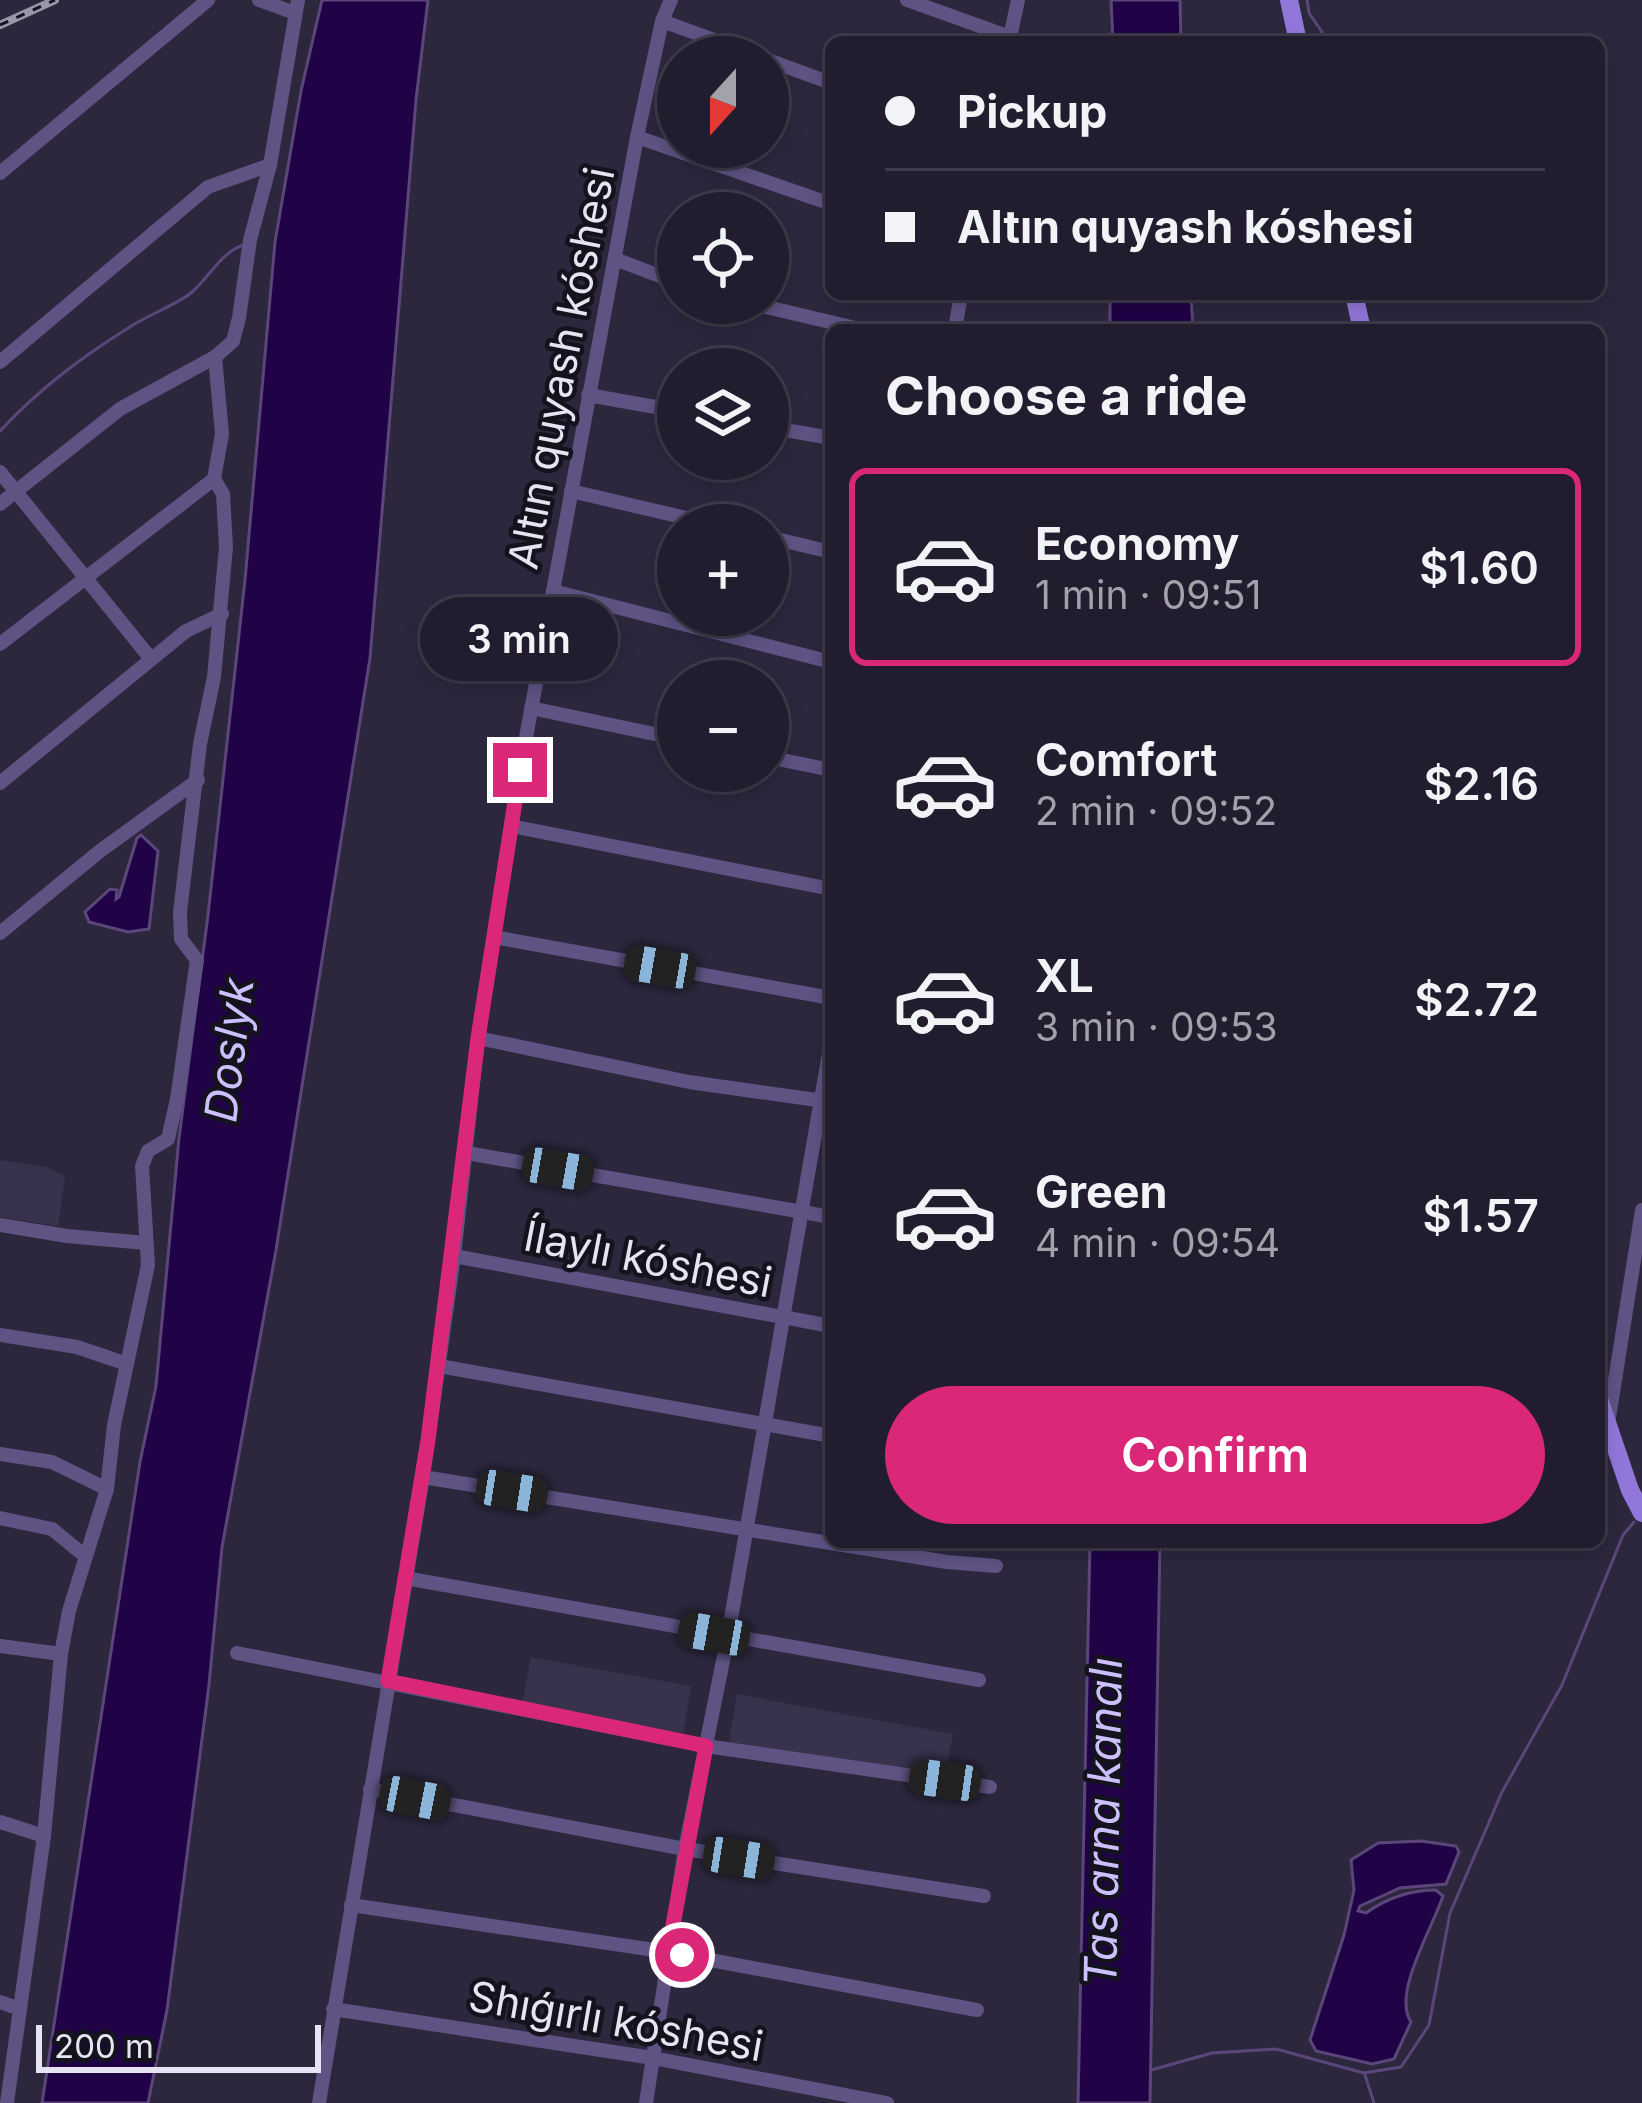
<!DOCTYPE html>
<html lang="en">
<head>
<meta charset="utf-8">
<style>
  body { margin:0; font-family:Inter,sans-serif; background:#292636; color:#f1f3f6; height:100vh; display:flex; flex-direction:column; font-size:45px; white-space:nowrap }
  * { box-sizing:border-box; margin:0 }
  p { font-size:39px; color:#a2a2aa }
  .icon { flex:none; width:66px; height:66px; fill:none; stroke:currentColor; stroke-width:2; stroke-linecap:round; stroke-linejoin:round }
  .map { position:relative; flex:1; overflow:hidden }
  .panel { position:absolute; left:825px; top:324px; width:780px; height:1224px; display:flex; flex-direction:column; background:#211d2e; border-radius:18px; box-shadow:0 6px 18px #0003,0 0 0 3px #3e3b4a }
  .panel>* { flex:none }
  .banner { position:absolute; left:825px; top:36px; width:780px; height:264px; border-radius:18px; box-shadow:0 6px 18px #0003,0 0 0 3px #3e3b4a; display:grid; align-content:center; height:264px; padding:0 60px; background:#211d2e }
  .needle { width:78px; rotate:201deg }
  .buttons { position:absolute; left:657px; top:36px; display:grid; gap:24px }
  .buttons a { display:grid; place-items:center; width:132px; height:132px; border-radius:50%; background:#211d2e; box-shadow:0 6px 18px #0003,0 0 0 3px #3e3b4a; font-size:60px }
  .scale { position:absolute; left:36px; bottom:30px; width:285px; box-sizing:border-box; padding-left:12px; border:6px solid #e6e3f2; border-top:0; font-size:33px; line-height:42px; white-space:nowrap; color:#e6e3f2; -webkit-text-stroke:9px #14121c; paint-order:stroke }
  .end { position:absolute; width:54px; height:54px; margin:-27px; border:15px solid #db2777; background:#fff; box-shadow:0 0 0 6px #fff }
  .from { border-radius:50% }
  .bubble { position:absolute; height:84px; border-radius:42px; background:#211d2e; box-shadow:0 6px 18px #0003,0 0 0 3px #3e3b4a; font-size:39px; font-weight:600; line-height:84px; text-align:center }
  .car { position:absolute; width:36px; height:72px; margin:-36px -18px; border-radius:15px; box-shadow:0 0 9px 3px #0007; background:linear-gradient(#222 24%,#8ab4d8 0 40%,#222 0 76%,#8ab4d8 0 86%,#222 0) }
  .banner b { display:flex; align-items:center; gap:42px; height:114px; font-size:45px }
  .banner b+b { border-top:3px solid #3e3b4a }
  .banner i { width:30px; height:30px; background:#f1f3f6 }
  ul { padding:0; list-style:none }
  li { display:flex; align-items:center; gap:36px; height:198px; margin:0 24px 18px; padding:0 36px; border:6px solid transparent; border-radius:18px }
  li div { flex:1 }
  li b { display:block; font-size:45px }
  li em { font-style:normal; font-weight:600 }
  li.on { border-color:#db2777 }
  li>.icon { width:108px; height:108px; stroke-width:1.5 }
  h2 { padding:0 60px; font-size:54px; line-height:144px }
  .primary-button { display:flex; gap:24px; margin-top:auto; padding:24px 60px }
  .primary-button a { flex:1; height:138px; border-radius:72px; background:#db2777; color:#fff; font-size:48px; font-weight:600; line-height:138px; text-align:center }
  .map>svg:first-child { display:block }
</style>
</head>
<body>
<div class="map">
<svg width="1642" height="2103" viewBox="0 0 1642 2103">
  <rect width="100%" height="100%" fill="#2c273d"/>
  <g fill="#38324d">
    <polygon points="0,1160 47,1167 65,1176 58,1226 0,1217"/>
    <polygon points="531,1657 691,1686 683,1733 522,1704"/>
    <polygon points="737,1694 953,1734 945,1775 729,1742"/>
  </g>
  <g fill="#200347" stroke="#5b467a" stroke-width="3">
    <polygon points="322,0 428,0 416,100 370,658 276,1250 222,1547 209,1685 167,2010 148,2103 42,2103 140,1462 156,1386 179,1138 208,915 245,580 275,242 301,91"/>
    <polygon points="1111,0 1180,0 1181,42 1113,42"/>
    <polygon points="1110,294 1191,294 1193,330 1110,330"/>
    <polygon points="141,835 158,851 149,929 128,932 89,922 85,912 110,889 117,890 116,899 119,897 137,838"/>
    <polygon points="1090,1542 1160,1542 1150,2103 1078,2103"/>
    <path d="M1421 1841 1456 1846 1459 1852 1446 1884 1400 1888 1360 1906 1358 1911 1366 1913C1387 1898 1410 1890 1436 1890L1443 1896C1432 1929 1392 1994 1411 2022L1394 2059 1372 2064 1316 2051 1310 2040 1344 1935 1354 1890 1351 1860 1378 1843Z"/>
  </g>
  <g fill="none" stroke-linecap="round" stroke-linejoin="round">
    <g stroke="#5b467a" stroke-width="3">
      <polyline points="1307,0 1309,13 1322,32 1317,42"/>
      <path d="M0 431C40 388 83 356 133 325 149 315 179 303 191 293 210 277 221 251 246 244"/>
      <polyline points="1151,2070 1212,2053 1276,2049 1364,2073 1401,2067 1429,2025 1450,1913 1502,1792 1562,1685 1623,1535 1634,1522"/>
      <polyline points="1365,2075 1374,2103"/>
    </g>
    <g stroke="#5e5383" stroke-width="14">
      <polyline points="259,0 295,13"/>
      <polyline points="907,0 1010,37"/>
      <polyline points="662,21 761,57"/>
      <polyline points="1009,42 1018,0"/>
      <polyline points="768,60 831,83"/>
      <polyline points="637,137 831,204"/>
      <polyline points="0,173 208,0"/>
      <polyline points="615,259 678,283"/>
      <polyline points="749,303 864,330"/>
      <polyline points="955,330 961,294"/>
      <polyline points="0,362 208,187 270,165"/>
      <polyline points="588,395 678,411"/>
      <polyline points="768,427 831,438"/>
      <polyline points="0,472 151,659"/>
      <polyline points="571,491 716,525"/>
      <polyline points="0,504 120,409 215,357"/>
      <polyline points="768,537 831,552"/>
      <polyline points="553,591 831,662"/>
      <polyline points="0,644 214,479"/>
      <polyline points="531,708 678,739"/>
      <polyline points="768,757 831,770"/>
      <polyline points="0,783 186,631 222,614"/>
      <polyline points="511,826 831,889"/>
      <polyline points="0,933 100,851 198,780"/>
      <polyline points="494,937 831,998"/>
      <polyline points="478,1038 689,1082 831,1102"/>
      <polyline points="467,1153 831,1217"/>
      <polyline points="0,1225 67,1236 146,1243"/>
      <polyline points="454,1256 831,1326"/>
      <polyline points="0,1335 77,1347 127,1364"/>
      <polyline points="439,1366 831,1436"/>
      <polyline points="1608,1424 1642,1210"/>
      <polyline points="0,1454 52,1462 107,1489"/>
      <polyline points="423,1477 947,1562 996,1566"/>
      <polyline points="0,1518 52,1529 85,1556"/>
      <polyline points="405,1578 979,1680"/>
      <polyline points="0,1646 61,1654"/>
      <polyline points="237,1653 706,1746 990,1787"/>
      <polyline points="370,1789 685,1849 984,1896"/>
      <polyline points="0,1822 44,1836"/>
      <polyline points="351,1905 668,1952 977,2010"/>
      <polyline points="0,2002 20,2009"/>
      <polyline points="333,2009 653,2058 887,2103"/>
      <polyline points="7,2103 44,1836 61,1654 69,1611 107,1489 114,1425 148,1265 142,1166 148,1151 168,1139 177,1099 197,960 181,939 180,912 200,744 214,677 226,547 223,494 214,479 222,434 215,357 233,341 239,318 250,240 270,165 298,0"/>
      <polyline points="319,2103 423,1477 454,1256 478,1038 520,770 637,137 662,21 671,0"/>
      <polyline points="646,2103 685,1849 728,1636 831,1042"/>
    </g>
    <g stroke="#9177da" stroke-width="18">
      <polyline points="1289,0 1298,42"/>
      <polyline points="1354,294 1362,330"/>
      <polyline points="1599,1399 1630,1490 1642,1513"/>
    </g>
    <g stroke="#9996a7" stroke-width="8">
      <polyline id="rail" points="0,25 55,0"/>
    </g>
    <use href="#rail" stroke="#14121c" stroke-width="3" stroke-dasharray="9" stroke-linecap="butt"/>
  </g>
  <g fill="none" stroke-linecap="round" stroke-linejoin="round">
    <polyline stroke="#db2777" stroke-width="15" points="520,770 478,1038 428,1440 388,1681 706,1746 668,1952 682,1955"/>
  </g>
  <g text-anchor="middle" stroke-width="9" stroke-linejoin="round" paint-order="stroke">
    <g font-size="42" fill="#e6e3f2" stroke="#14121c">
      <text transform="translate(561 368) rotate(-79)" y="15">Altın quyash kóshesi</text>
      <text transform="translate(648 1259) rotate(11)" y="15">Ílaylı kóshesi</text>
      <text transform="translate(616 2021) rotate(10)" y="15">Shıǵırlı kóshesi</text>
    </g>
    <g font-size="45" font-style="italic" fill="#ccbffd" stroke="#14121c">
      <text transform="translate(229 1050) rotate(-83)" y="16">Doslyk</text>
      <text transform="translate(1103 1822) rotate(-89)" y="16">Tas arna kanalı</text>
    </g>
  </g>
</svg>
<div class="buttons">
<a><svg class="needle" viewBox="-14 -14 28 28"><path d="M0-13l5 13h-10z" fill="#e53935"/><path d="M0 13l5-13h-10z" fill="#a2a2aa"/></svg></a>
<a><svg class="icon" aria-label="locate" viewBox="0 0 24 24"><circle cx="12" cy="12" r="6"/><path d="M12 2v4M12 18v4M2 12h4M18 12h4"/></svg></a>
<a><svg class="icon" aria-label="layers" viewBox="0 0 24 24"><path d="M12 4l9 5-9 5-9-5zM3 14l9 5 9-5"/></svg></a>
<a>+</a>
<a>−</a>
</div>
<div class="scale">200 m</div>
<i class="end from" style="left:682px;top:1955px"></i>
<i class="end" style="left:520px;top:770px"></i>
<div class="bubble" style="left:420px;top:597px;width:198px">3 min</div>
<i class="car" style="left:660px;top:967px;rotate:280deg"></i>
<i class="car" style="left:558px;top:1169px;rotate:100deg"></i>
<i class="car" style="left:512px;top:1491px;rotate:99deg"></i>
<i class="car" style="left:714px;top:1634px;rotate:280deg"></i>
<i class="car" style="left:945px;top:1780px;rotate:278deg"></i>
<i class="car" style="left:415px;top:1798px;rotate:101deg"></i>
<i class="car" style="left:739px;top:1858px;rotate:99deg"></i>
<div class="banner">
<b><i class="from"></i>Pickup</b>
<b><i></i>Altın quyash kóshesi</b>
</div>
<section class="panel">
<h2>Choose a ride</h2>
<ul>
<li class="on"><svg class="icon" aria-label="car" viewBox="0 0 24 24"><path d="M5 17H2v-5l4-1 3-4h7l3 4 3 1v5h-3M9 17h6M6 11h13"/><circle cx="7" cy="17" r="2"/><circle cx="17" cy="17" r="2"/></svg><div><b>Economy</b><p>1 min · 09:51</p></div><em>$1.60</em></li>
<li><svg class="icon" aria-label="car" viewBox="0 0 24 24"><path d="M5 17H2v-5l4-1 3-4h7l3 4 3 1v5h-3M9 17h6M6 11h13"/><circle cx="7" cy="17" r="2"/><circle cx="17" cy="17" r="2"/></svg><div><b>Comfort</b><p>2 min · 09:52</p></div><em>$2.16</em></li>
<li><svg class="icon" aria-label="car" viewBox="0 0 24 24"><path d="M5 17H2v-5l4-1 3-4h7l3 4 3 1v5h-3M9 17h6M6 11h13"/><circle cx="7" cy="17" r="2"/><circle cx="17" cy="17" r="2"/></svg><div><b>XL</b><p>3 min · 09:53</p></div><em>$2.72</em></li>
<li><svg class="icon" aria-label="car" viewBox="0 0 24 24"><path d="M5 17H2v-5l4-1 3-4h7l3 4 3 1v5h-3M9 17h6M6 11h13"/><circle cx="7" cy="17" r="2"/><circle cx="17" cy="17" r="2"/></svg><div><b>Green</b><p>4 min · 09:54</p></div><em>$1.57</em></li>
</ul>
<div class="primary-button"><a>Confirm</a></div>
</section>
</div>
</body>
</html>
